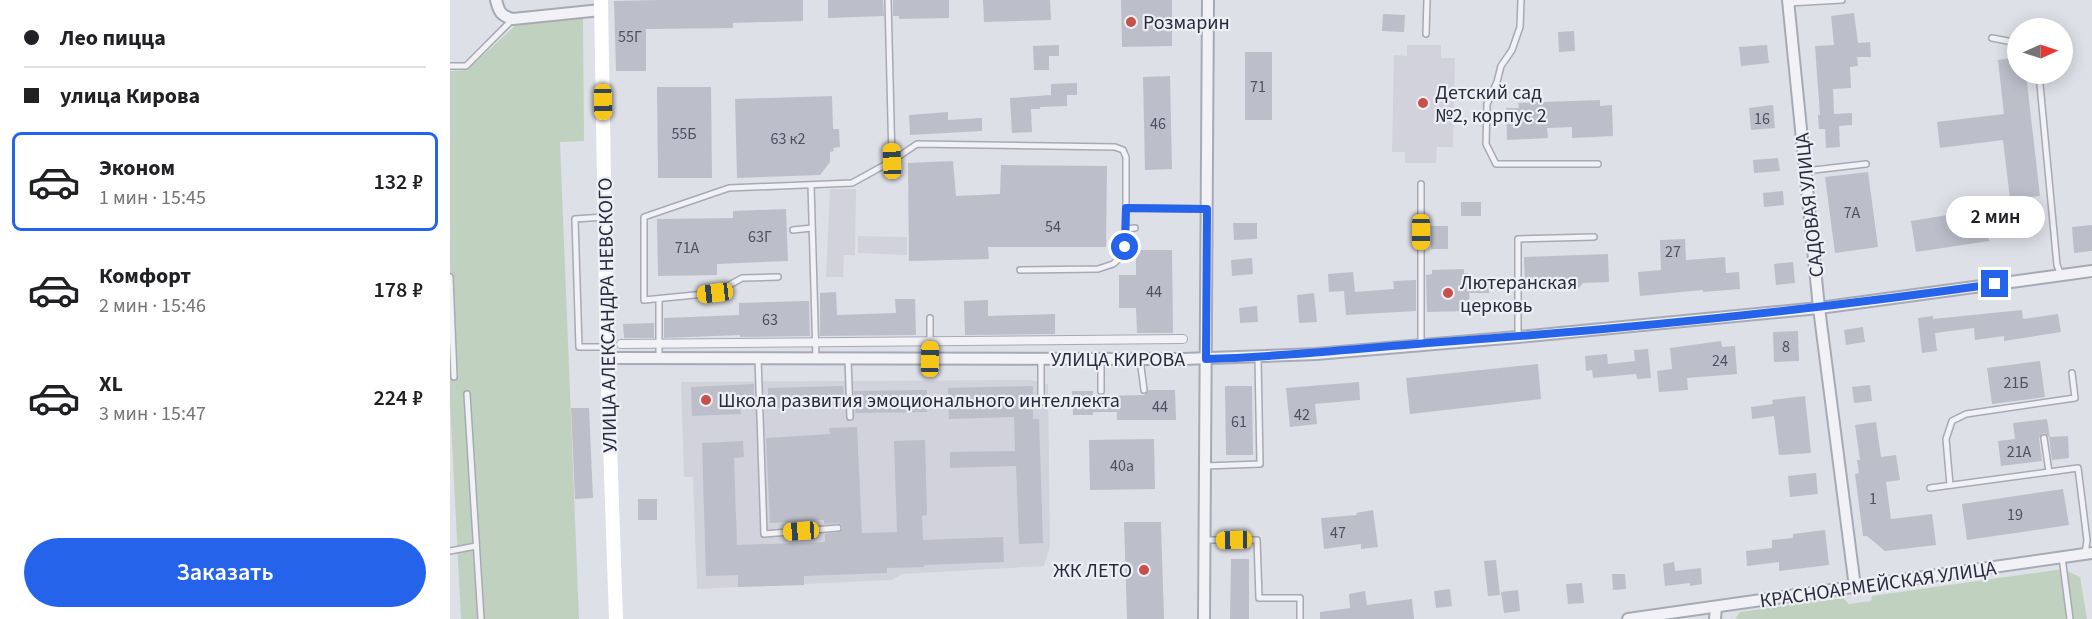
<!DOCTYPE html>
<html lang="ru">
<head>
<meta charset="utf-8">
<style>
  body { margin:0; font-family:"Source Sans 3",sans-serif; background:#f6f6f6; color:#202124; height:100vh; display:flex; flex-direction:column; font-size:22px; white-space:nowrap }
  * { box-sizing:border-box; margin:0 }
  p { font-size:20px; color:#757577 }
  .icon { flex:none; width:33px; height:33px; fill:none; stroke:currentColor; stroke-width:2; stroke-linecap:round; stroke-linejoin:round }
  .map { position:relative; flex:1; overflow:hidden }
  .drawer { display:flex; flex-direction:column; background:#fff; width:450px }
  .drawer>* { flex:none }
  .hud { display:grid; align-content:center; height:132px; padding:0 24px; background:#fff }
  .needle { width:39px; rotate:87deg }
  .controls { position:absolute; left:1557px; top:18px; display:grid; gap:12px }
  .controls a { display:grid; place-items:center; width:66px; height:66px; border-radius:50%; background:#fff; box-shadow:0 3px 15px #0003; font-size:30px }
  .end { position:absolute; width:27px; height:27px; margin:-14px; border:8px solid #2563eb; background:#fff; box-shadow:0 0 0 3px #fff }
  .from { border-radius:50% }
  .bubble { position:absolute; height:42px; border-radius:21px; background:#fff; box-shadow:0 3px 15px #0003; font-size:20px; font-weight:600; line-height:42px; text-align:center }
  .car { position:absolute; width:18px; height:36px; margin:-18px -9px; border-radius:8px; box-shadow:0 0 4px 2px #0007; background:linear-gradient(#f5c518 24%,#345 0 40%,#f5c518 0 76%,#345 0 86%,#f5c518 0) }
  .hud b { display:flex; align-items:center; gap:21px; height:57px; font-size:22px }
  .hud b+b { border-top:2px solid #e0e0e0 }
  .hud i { width:15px; height:15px; background:#202124 }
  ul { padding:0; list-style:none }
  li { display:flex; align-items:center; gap:18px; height:99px; margin:0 12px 9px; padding:0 12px; border:3px solid transparent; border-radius:9px }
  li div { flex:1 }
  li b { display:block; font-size:22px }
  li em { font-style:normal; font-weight:600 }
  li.selected { border-color:#2563eb }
  li>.icon { width:54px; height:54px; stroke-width:1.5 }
  .cta { display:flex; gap:12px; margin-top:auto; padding:12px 24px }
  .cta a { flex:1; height:69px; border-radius:36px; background:#2563eb; color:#fff; font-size:24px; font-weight:600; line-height:69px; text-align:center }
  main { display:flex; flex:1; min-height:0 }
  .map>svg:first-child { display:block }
</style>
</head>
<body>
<main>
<section class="drawer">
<div class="hud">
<b><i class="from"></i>Лео пицца</b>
<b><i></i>улица Кирова</b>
</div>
<ul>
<li class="selected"><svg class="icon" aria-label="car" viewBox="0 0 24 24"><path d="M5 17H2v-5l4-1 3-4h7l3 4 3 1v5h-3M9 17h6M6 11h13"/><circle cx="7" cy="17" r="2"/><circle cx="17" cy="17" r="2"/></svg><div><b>Эконом</b><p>1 мин · 15:45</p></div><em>132 ₽</em></li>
<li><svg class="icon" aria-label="car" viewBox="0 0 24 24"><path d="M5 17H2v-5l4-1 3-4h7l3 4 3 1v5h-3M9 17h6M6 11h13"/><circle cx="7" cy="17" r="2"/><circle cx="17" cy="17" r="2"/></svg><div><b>Комфорт</b><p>2 мин · 15:46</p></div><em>178 ₽</em></li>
<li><svg class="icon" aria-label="car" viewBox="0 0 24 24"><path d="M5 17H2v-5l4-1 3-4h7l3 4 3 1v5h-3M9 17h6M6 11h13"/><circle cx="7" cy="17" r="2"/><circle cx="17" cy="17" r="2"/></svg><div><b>XL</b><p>3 мин · 15:47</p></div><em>224 ₽</em></li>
</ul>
<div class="cta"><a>Заказать</a></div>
</section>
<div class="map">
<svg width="1642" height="619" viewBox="0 0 1642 619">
  <rect width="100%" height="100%" fill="#dee0e7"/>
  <g fill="#d1d2dc">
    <polygon points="957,45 991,45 991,58 1005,58 1003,147 987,147 986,163 955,163 955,152 942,152 944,55 957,56"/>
    <polygon points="380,189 406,189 405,255 394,255 393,277 376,277"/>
    <polygon points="408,236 457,237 457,255 408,253"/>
    <polygon points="580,380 598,384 600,546 594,566 452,574 442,580 247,589 243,477 234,477 231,382"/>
  </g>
  <g fill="#c0d1c0">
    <polygon points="133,17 134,141 110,142 129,619 11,619 0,403 0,71 17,70 67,24"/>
    <polygon points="1613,569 1630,577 1637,619 1285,619 1290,612 1393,598 1399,604 1421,601 1422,596"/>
  </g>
  <g fill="#bcbeca">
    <polygon points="210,0 353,0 353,21 283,23 283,28 196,29 196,71 166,71 164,1"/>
    <polygon points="378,0 433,0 434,16 378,18"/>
    <polygon points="443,0 499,0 499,18 449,19 449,16 443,16"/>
    <polygon points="533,0 600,0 601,20 534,22"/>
    <polygon points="671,0 722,0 722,46 672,47"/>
    <polygon points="1404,13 1408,43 1420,42 1421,57 1407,57 1408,66 1400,67 1401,88 1383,89 1384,114 1402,113 1402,125 1389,126 1390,147 1376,148 1375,129 1369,129 1368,115 1370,115 1365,46 1384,45 1381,16"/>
    <polygon points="933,14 955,15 954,32 932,31"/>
    <polygon points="1124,31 1125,51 1109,52 1108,32"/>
    <polygon points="609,45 609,56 599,56 599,70 584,70 583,46"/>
    <polygon points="1317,45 1319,63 1291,66 1289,47"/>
    <rect x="795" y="52" width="27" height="68"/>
    <polygon points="1568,57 1568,74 1576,74 1590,196 1560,199 1553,140 1490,148 1487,122 1554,114 1548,60"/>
    <polygon points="720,76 722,169 695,170 693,77"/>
    <polygon points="627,83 627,95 617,95 617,106 590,107 590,109 581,109 582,132 562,133 560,98 601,95 601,84"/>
    <polygon points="207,87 261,87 262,178 208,178"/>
    <polygon points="382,96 383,129 389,129 390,147 383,148 384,151 380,152 380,162 370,175 287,178 285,99"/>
    <polygon points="1150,100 1150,106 1162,105 1163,136 1122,138 1122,127 1097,128 1098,138 1057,140 1056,108 1069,108 1068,103"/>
    <polygon points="1323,105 1325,128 1301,130 1299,108"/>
    <polygon points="498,112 498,120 532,118 532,131 460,135 459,115"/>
    <polygon points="1328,158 1330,171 1304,173 1303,160"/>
    <polygon points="503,161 506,196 550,194 551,165 657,166 656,247 538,247 539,259 459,261 458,163"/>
    <polygon points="1418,172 1428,247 1385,253 1375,177"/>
    <polygon points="1333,191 1334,205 1314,207 1313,193"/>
    <rect x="1011" y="202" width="20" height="14"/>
    <polygon points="336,209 338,261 267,264 267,275 208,276 207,219 283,218 283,211"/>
    <polygon points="1534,209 1539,241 1466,252 1461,221"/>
    <polygon points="783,223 807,223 807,239 784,240"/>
    <polygon points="1642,225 1642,251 1624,253 1622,227"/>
    <rect x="981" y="226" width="17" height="23"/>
    <polygon points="1235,239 1236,260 1275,257 1276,273 1289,272 1290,289 1253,292 1253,290 1190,296 1188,272 1211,270 1210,240"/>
    <polygon points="686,250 722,250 723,333 687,333 686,308 669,308 669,275 686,275"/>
    <polygon points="1158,254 1159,282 1133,283 1129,288 1124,283 1091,285 1086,290 1082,286 1075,286 1074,257"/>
    <polygon points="802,258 803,274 782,276 781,260"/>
    <polygon points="1343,262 1345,283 1326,285 1324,264"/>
    <polygon points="1014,269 1014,273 1018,273 1019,280 1039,280 1039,293 1019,293 1020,311 977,312 976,275 982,274 982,270"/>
    <polygon points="903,272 905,292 944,289 943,281 966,280 966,311 896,315 894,291 879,292 878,274"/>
    <polygon points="386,292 387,315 446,313 445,299 465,299 466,335 370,336 370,293"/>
    <polygon points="864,293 867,322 849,323 847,295"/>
    <polygon points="538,300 538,316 605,314 605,334 515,335 514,301"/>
    <polygon points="356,301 359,301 360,336 290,337 290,335 214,338 214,318 289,315 289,303"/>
    <polygon points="807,306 808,322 790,323 789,308"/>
    <polygon points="1572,310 1573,319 1608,314 1611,332 1554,341 1554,336 1525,340 1524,328 1485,333 1487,351 1472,353 1468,318 1483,316 1483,319"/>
    <polygon points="204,323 204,338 174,338 173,324"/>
    <polygon points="1413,327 1415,342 1396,345 1394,330"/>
    <polygon points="1348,331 1349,361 1324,362 1323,332"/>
    <polygon points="1271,341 1272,347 1285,346 1287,374 1237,378 1238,390 1209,392 1207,371 1222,369 1220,348"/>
    <polygon points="1198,349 1201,378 1187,379 1186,374 1143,378 1142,370 1136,371 1135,356 1157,354 1158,364 1185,361 1184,350"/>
    <polygon points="1590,361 1595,397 1542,404 1537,368"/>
    <polygon points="1088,364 1091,399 960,414 956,378"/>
    <polygon points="909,382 910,400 865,404 867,424 840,427 836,388"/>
    <polygon points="304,384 304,397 290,397 291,414 242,416 241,387"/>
    <polygon points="1420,385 1422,401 1404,403 1402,387"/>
    <polygon points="393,386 395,406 318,408 318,388"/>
    <polygon points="583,386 583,419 589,419 593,543 569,544 566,466 500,468 500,452 565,451 564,417 499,419 498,388"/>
    <polygon points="775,386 802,386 803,455 776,455"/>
    <polygon points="477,390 477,412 405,413 404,391"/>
    <polygon points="699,390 725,390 726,420 667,420 667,412 643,412 643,415 623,415 622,391 643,391 643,395 652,396 694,395"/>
    <polygon points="1355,396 1361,453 1329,455 1324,416 1302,419 1301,407 1323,404 1322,400"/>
    <polygon points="121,408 139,408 143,498 125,499"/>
    <polygon points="1597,419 1600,437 1618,436 1619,458 1602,460 1599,437 1594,433 1589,438 1592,461 1551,466 1548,441 1565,439 1563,423"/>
    <polygon points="1426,422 1431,457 1446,455 1450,480 1436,482 1441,519 1482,514 1486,545 1435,551 1417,536 1413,536 1405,474 1409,473 1407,460 1410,460 1405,425"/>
    <polygon points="407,427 412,533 447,532 444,441 475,440 477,515 472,516 473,540 553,537 554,562 474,565 474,567 437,568 437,573 354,576 354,585 288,587 288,575 256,576 252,443 293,441 294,457 284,458 287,545 375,542 375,534 390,532 393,528 392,525 388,523 374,524 374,520 320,523 316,438 380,434 379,428"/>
    <polygon points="704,439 705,489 640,490 639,440"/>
    <polygon points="1366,473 1368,494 1340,497 1338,476"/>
    <polygon points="1613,489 1619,525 1517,540 1512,504"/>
    <rect x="188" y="499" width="19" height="21"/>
    <polygon points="923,510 928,547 911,549 911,544 874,549 871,518 907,515 906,513"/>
    <polygon points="674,522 711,522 714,619 677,619"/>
    <polygon points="1375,530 1379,565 1329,571 1329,562 1297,566 1296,551 1322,548 1322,540 1343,538 1343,534"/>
    <polygon points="781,559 799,559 799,619 780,619"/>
    <polygon points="1046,560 1050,595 1038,596 1034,561"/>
    <polygon points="1224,562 1225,571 1251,568 1252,584 1240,586 1240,583 1215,586 1213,564"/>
    <polygon points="1162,574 1175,574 1176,589 1163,590"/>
    <polygon points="1132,583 1134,603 1118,604 1116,584"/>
    <polygon points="1000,589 1002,606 986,608 984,591"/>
    <polygon points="1068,590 1070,611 1054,613 1051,592"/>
    <polygon points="915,591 917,605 962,599 964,619 870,619 870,612 900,608 899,594"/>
  </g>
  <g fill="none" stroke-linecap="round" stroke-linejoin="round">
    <g stroke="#a7aab4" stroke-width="8">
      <g id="service">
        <polyline points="438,0 442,161"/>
        <polyline points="1071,0 1070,27 1062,50 1051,66 1047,82 1037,104 1036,144 1046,164 1148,164"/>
        <polyline points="1338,3 1392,0"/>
        <polyline points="976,34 977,0"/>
        <polyline points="1542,38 1568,43"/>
        <polyline points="0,66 16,66 63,19"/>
        <polyline points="1589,74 1607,265 1611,275"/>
        <polyline points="1355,171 1416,164"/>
        <polyline points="361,185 366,358"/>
        <polyline points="154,217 125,219 129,347 156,347"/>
        <polyline points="676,229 685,228"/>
        <polyline points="343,230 362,228"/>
        <polyline points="570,270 648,269 663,264 671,257 675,247 676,208"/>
        <polyline points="0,277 4,377"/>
        <polyline points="328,277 292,278 265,293 194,300 194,217 279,188 402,183 442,161 467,144 665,147 673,150 676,157 676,208 757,209"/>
        <polyline points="209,299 209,358"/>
        <polyline points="480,318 480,359"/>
        <polyline points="1068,337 1068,239 1144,237"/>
        <polyline points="971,344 971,184"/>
        <polyline points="308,358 314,534 388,528"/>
        <polyline points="398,359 400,417"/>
        <polyline points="591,359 591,402"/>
        <polyline points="651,359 651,391"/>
        <polyline points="690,359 694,390"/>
        <polyline points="17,394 31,619"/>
        <polyline points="1594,438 1599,472 1628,468 1637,540 1635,554"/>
        <polyline points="755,466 810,464 808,358"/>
        <polyline points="1500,485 1496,439 1502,421 1516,414 1625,398 1622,373"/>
        <polyline points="1480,488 1599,472"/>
        <polyline points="754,540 807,540 809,598 850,598 850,619"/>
        <polyline points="0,551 26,546"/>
        <polyline points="1612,557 1620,619"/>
      </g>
    </g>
    <g stroke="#a7aab4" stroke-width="10">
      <polyline id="pedestrian" points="171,344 733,339"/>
    </g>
    <g stroke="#a7aab4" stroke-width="14">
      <g id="minor">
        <path d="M46 0C49 12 51 16 63 19L151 10"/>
        <polyline points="1338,0 1369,308 1405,587"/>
        <polyline points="157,358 733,359 866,354 1068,337 1369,308 1642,271"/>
        <polyline points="754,619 758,0"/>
        <polyline points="1178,619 1642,553"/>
        <polyline points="1265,619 1266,607"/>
      </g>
    </g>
    <use href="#service" stroke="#f1f1f6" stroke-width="5"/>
    <use href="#pedestrian" stroke="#f1f1f6" stroke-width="8"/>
    <use href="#minor" stroke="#f1f1f6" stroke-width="10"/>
    <polyline stroke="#fff" stroke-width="14" points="151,0 157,358 166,619"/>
  </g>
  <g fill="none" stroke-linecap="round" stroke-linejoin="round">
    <path stroke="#2563eb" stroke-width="8" d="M675 247 676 208 757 209 756 359C834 357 912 348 991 342 1176 329 1361 310 1545 284"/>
  </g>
  <g fill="#c75148" stroke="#eeeff5" stroke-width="2">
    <circle cx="681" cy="22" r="6"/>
    <circle cx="973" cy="103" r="6"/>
    <circle cx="998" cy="293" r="6"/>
    <circle cx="256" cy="400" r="6"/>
    <circle cx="694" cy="570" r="6"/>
  </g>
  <g text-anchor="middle" stroke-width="4.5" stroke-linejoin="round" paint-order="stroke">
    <g font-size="16" fill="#4d5060">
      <text x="180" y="42">55Г</text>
      <text x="808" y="92">71</text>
      <text x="1312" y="124">16</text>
      <text x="708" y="129">46</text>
      <text x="234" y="139">55Б</text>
      <text x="338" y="144">63 к2</text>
      <text x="1402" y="218">7А</text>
      <text x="603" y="232">54</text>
      <text x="310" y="242">63Г</text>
      <text x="237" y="253">71А</text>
      <text x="1223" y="257">27</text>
      <text x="704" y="297">44</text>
      <text x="320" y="325">63</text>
      <text x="1336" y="352">8</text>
      <text x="1270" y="366">24</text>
      <text x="1566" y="388">21Б</text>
      <text x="710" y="412">44</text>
      <text x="852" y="420">42</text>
      <text x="789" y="427">61</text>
      <text x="1569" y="457">21А</text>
      <text x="672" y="471">40а</text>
      <text x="1423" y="504">1</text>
      <text x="1565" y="520">19</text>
      <text x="888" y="538">47</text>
    </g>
    <g font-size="20" fill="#282b3d" stroke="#eeeff5" text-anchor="start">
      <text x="693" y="29">Розмарин</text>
      <text x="985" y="99">Детский сад<tspan x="985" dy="23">№2, корпус 2</tspan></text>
      <text x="1010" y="289">Лютеранская<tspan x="1010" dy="23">церковь</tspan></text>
      <text x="268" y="407">Школа развития эмоционального интеллекта</text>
      <text x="682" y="577" text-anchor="end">ЖК ЛЕТО</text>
    </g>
    <g font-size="20" fill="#282b3d" stroke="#eeeff5">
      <text transform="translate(1359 205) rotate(-96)" y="7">САДОВАЯ УЛИЦА</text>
      <text transform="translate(157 315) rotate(-91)" y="7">УЛИЦА АЛЕКСАНДРА НЕВСКОГО</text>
      <text x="668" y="366">УЛИЦА КИРОВА</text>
      <text transform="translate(1428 584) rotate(-8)" y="7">КРАСНОАРМЕЙСКАЯ УЛИЦА</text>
    </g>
  </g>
</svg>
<div class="controls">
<a><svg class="needle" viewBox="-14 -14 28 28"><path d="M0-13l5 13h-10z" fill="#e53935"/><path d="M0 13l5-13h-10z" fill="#757577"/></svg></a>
</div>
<i class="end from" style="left:675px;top:247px"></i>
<i class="end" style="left:1545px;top:284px"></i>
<div class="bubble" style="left:1496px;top:196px;width:99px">2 мин</div>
<i class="car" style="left:153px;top:102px;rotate:179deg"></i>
<i class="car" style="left:442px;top:161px;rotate:358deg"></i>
<i class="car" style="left:971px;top:232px;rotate:180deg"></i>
<i class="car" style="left:265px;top:293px;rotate:263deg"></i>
<i class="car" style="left:480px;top:359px;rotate:1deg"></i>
<i class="car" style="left:351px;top:531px;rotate:266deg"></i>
<i class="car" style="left:784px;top:540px;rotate:269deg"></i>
</div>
</main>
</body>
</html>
